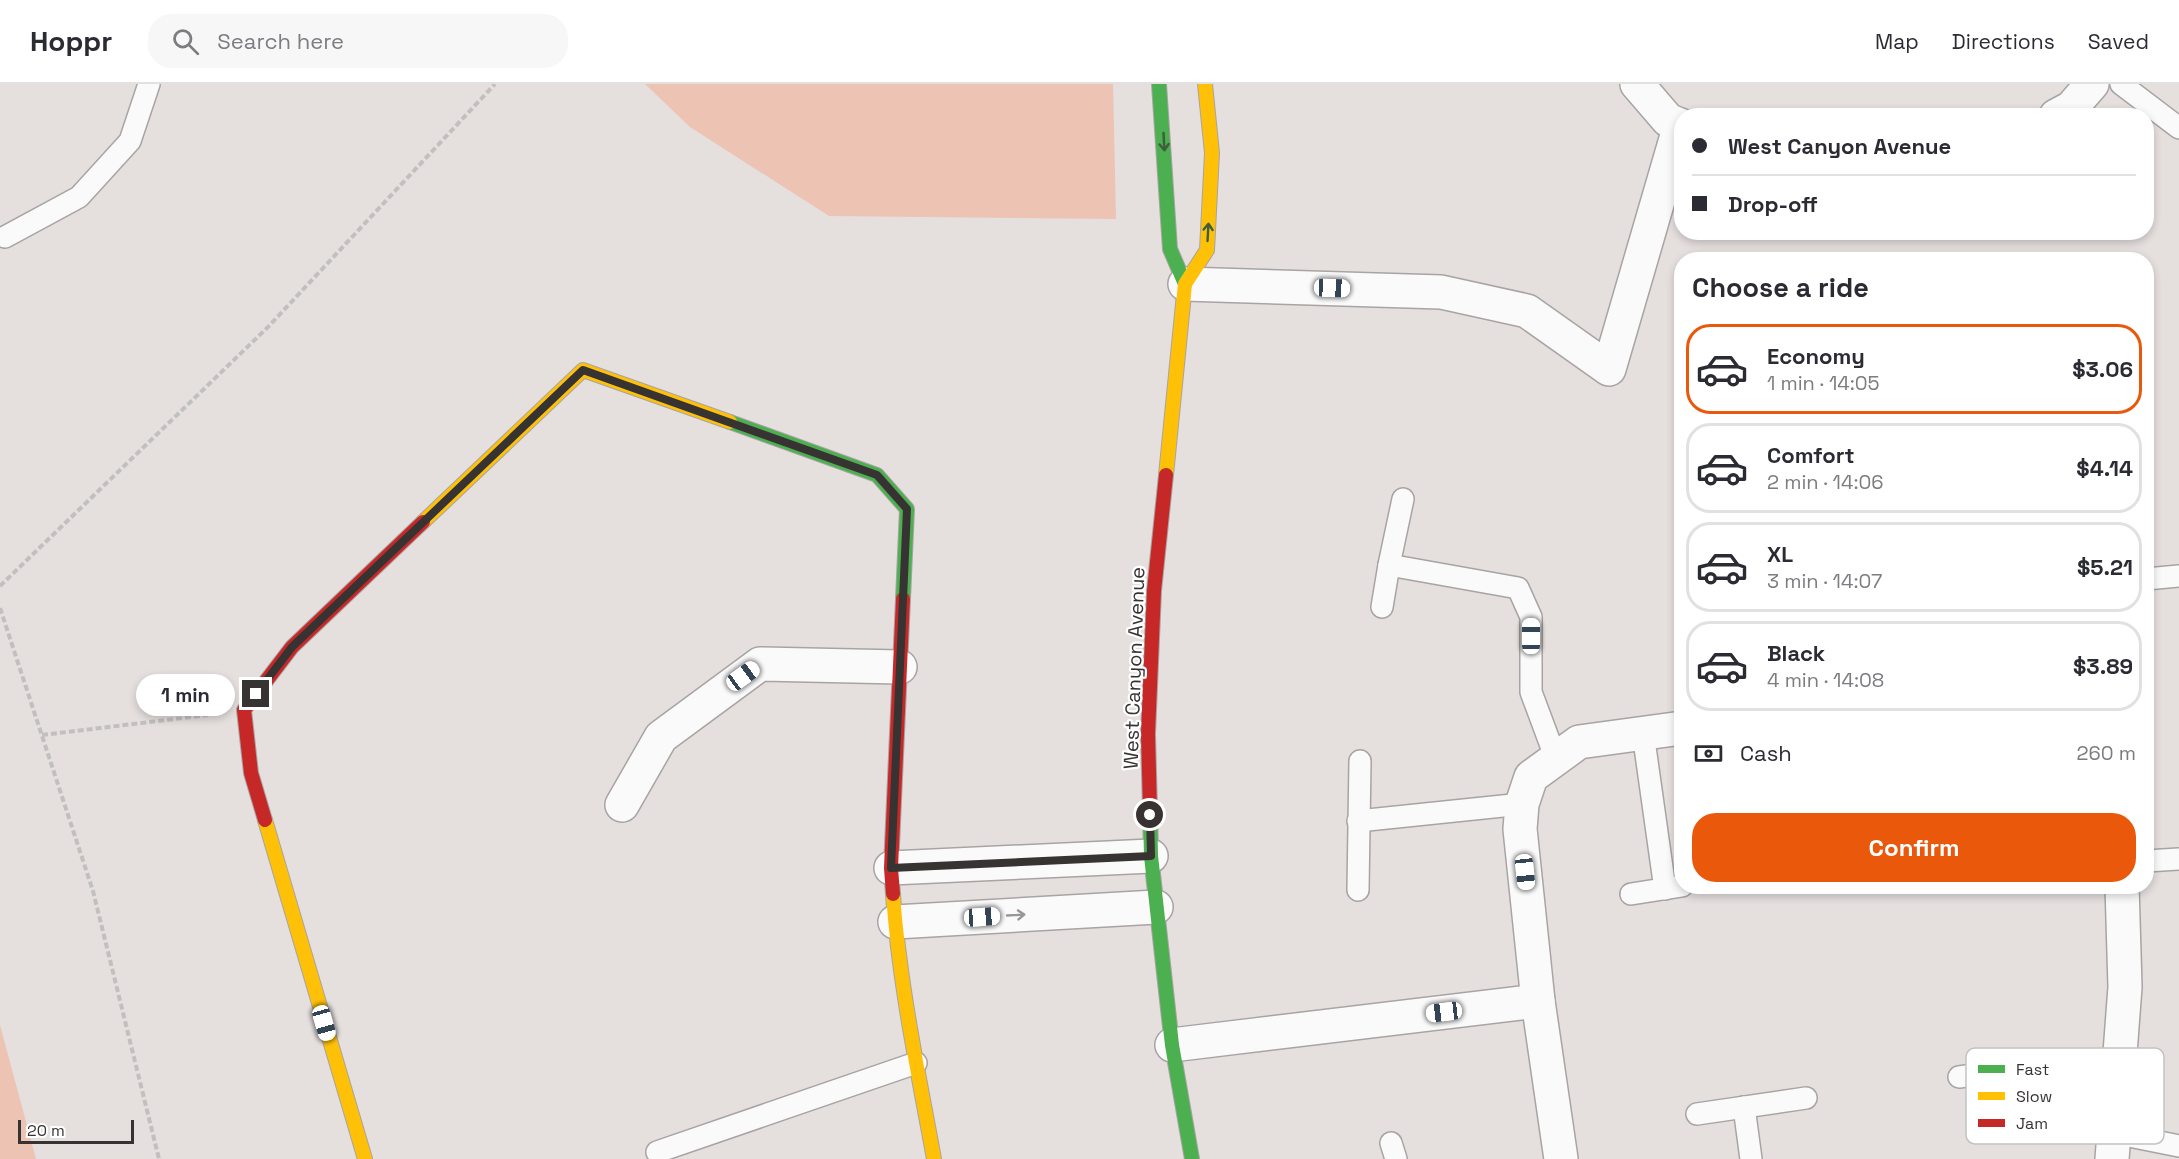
<!DOCTYPE html>
<html lang="en">
<head>
<meta charset="utf-8">
<style>
  body { margin:0; font-family:"Space Grotesk",sans-serif; background:#f7f7f7; color:#2b2b33; height:100vh; display:flex; flex-direction:column; font-size:22px; white-space:nowrap }
  * { box-sizing:border-box; margin:0 }
  p { font-size:20px; color:#7c7c81 }
  .icon { flex:none; width:33px; height:33px; fill:none; stroke:currentColor; stroke-width:2; stroke-linecap:round; stroke-linejoin:round }
  .map { position:relative; flex:1; overflow:hidden }
  .side { position:absolute; left:1674px; top:168px; width:480px; height:642px; display:flex; flex-direction:column; background:#fff; border-radius:24px; box-shadow:0 3px 9px #0003 }
  .side>* { flex:none }
  .hud { position:absolute; left:1674px; top:24px; width:480px; height:132px; border-radius:24px; box-shadow:0 3px 9px #0003; display:grid; align-content:center; height:132px; padding:0 18px; background:#fff }
  .scale { position:absolute; left:18px; bottom:15px; width:116px; box-sizing:border-box; padding-left:6px; border:3px solid #373332; border-top:0; font-size:16px; line-height:21px; white-space:nowrap; color:#373332; -webkit-text-stroke:4px #fff; paint-order:stroke }
  .end { position:absolute; width:27px; height:27px; margin:-14px; border:8px solid #373332; background:#fff; box-shadow:0 0 0 3px #fff }
  .from { border-radius:50% }
  .bubble { position:absolute; height:42px; border-radius:21px; background:#fff; box-shadow:0 3px 9px #0003; font-size:20px; font-weight:700; line-height:42px; text-align:center }
  .car { position:absolute; width:18px; height:36px; margin:-18px -9px; border-radius:8px; box-shadow:0 0 4px 2px #0007; background:linear-gradient(#fff 24%,#345 0 40%,#fff 0 76%,#345 0 86%,#fff 0) }
  .hud b { display:flex; align-items:center; gap:21px; height:57px; font-size:22px }
  .hud b+b { border-top:2px solid #e1e1e2 }
  .hud i { width:15px; height:15px; background:#2b2b33 }
  ul { padding:0; list-style:none }
  li { display:flex; align-items:center; gap:18px; height:90px; margin:0 12px 9px; padding:0 6px; border:3px solid #e1e1e2; border-radius:24px }
  li div { flex:1 }
  li b { display:block; font-size:22px }
  li em { font-style:normal; font-weight:700 }
  li.active { border-color:#ea580c }
  li>.icon { width:54px; height:54px; stroke-width:1.5 }
  h2 { padding:0 18px; font-size:27px; line-height:72px }
  .pay { display:flex; align-items:center; gap:15px; height:66px; padding:0 18px; font-size:22px }
  .pay p { margin-inline-start:auto }
  .button { display:flex; gap:12px; margin-top:auto; padding:12px 18px }
  .button a { flex:1; height:69px; border-radius:24px; background:#ea580c; color:#fff; font-size:24px; font-weight:700; line-height:69px; text-align:center }
  header { display:flex; align-items:center; gap:36px; box-sizing:border-box; height:84px; padding:0 30px; background:#fff; border-bottom:2px solid #e1e1e2 }
  header strong { font-size:28px }
  nav { display:flex; gap:33px; margin-inline-start:auto; font-size:21px }
  .search { width:420px; height:54px; background:#f7f7f7; display:flex; align-items:center; gap:15px; box-sizing:border-box; padding:0 21px; border-radius:24px; color:#7c7c81; font-size:22px }
  .map>svg:first-child { display:block }
</style>
</head>
<body>
<header>
<strong>Hoppr</strong>
<div class="search"><svg class="icon" aria-label="search" viewBox="0 0 24 24"><circle cx="10" cy="10" r="6"/><path d="M15 15l6 6"/></svg>Search here</div>
<nav><a>Map</a><a>Directions</a><a>Saved</a></nav>
</header>
<div class="map">
<svg width="2179" height="1075" viewBox="0 0 2179 1075">
  <rect width="100%" height="100%" fill="#e5dfde"/>
  <g fill="#edc3b4">
    <polygon points="645,0 1113,0 1116,135 829,132 690,43"/>
    <polygon points="0,941 36,1075 0,1075"/>
  </g>
  <g fill="none" stroke-linecap="round" stroke-linejoin="round">
    <g stroke="#a8a4a3" stroke-width="24">
      <g id="lane">
        <polyline points="2121,0 2179,44"/>
        <polyline points="5,153 79,113 130,57 149,0"/>
        <polyline points="1389,481 1403,415"/>
        <polyline points="2146,495 2179,492"/>
        <polyline points="1382,523 1389,481 1518,504 1531,533 1531,608 1556,675"/>
        <polyline points="1643,649 1665,805"/>
        <polyline points="1358,737 1522,720"/>
        <polyline points="2146,777 2179,775"/>
        <polyline points="1358,806 1360,677"/>
        <polyline points="1631,810 1682,802"/>
        <polyline points="1959,993 2047,981 2119,986"/>
        <polyline points="1744,1023 1751,1075"/>
        <polyline points="1697,1030 1806,1014"/>
        <polyline points="2114,1049 2179,1062"/>
        <polyline points="1391,1059 1396,1075"/>
        <polyline points="657,1068 916,979"/>
      </g>
    </g>
    <g stroke="#a8a4a3" stroke-width="36">
      <g id="street">
        <polyline points="1637,0 1668,36 1682,42"/>
        <polyline points="2056,32 2071,24 2092,0"/>
        <polyline points="1185,200 1441,208 1527,227 1609,285 1680,41"/>
        <polyline points="622,721 661,653 760,580 900,583"/>
        <polyline points="891,784 1151,772"/>
        <polyline points="895,838 1156,823"/>
        <polyline points="1538,917 1561,1075"/>
        <polyline points="1172,961 1538,917 1520,745 1522,720 1531,693 1579,658 1682,644"/>
        <polyline points="2112,1075 2125,903 2122,802"/>
      </g>
    </g>
    <g stroke="#a8a4a3" stroke-width="16">
      <g id="fast">
        <polyline points="1159,0 1170,165 1185,200"/>
        <polyline points="730,338 877,391 907,425 903,515"/>
        <polyline points="1150,726 1151,772 1172,961 1192,1075"/>
      </g>
    </g>
    <g stroke="#a8a4a3" stroke-width="16">
      <g id="slow">
        <polyline points="1166,391 1185,200 1207,166 1212,69 1205,0"/>
        <polyline points="423,438 583,286 730,338"/>
        <polyline points="265,736 365,1075"/>
        <path d="M893 810C899 899 918 987 934 1075"/>
      </g>
    </g>
    <g stroke="#a8a4a3" stroke-width="16">
      <g id="jam">
        <polyline points="1150,726 1148,650 1154,507 1166,391"/>
        <polyline points="265,736 251,689 244,626 292,563 423,438"/>
        <polyline points="893,810 891,784 903,515"/>
      </g>
    </g>
    <g stroke="#c2c0bf" stroke-width="4" stroke-dasharray="6 3" stroke-linecap="butt">
      <polyline points="0,502 268,243 495,0"/>
      <polyline points="0,524 93,807 159,1075"/>
      <polyline points="42,651 208,631"/>
    </g>
    <use href="#lane" stroke="#fbfafa" stroke-width="21"/>
    <use href="#street" stroke="#fbfafa" stroke-width="33"/>
    <use href="#fast" stroke="#4caf50" stroke-width="14"/>
    <use href="#slow" stroke="#ffc107" stroke-width="14"/>
    <use href="#jam" stroke="#c62828" stroke-width="14"/>
  </g>
  <defs><path id="oneway-shaft" d="M-6 0H5M1.5-3L5.5 0L1.5 3" fill="none" stroke-width="1.6" stroke-linecap="round" stroke-linejoin="round" transform="scale(1.5)"/></defs>
  <g stroke="#3e5e3c">
    <use href="#oneway-shaft" transform="translate(1164 58) rotate(87)"/>
    <use href="#oneway-shaft" transform="translate(1208 148) rotate(-87)"/>
  </g>
  <use stroke="#999696" href="#oneway-shaft" transform="translate(1016 831) rotate(-3)"/>
  <g fill="none" stroke-linecap="round" stroke-linejoin="round">
    <polyline stroke="#373332" stroke-width="8" points="256,610 292,563 583,286 877,391 907,425 891,784 1151,772 1150,731"/>
  </g>
  <g text-anchor="middle" stroke-width="4.5" stroke-linejoin="round" paint-order="stroke">
    <g font-size="20" fill="#373332" stroke="#fff">
      <text transform="translate(1134 584) rotate(-88)" y="7">West Canyon Avenue</text>
    </g>
  </g>
  <rect x="1966" y="964" width="198" height="96" rx="9" fill="#fff" stroke="#c3c2c2" stroke-width="1.5"/>
  <rect x="1978" y="981" width="27" height="8" fill="#4caf50"/>
  <rect x="1978" y="1008" width="27" height="8" fill="#ffc107"/>
  <rect x="1978" y="1035" width="27" height="8" fill="#c62828"/>
  <g font-size="16" fill="#373332">
    <text x="2016" y="991">Fast</text>
    <text x="2016" y="1018">Slow</text>
    <text x="2016" y="1045">Jam</text>
  </g>
</svg>
<div class="scale">20 m</div>
<i class="end from" style="left:1150px;top:731px"></i>
<i class="end" style="left:256px;top:610px"></i>
<div class="bubble" style="left:136px;top:590px;width:99px">1 min</div>
<i class="car" style="left:1332px;top:204px;rotate:92deg"></i>
<i class="car" style="left:1531px;top:552px;rotate:0deg"></i>
<i class="car" style="left:743px;top:592px;rotate:54deg"></i>
<i class="car" style="left:1525px;top:788px;rotate:174deg"></i>
<i class="car" style="left:982px;top:833px;rotate:86deg"></i>
<i class="car" style="left:1444px;top:928px;rotate:263deg"></i>
<i class="car" style="left:324px;top:939px;rotate:164deg"></i>
<div class="hud">
<b><i class="from"></i>West Canyon Avenue</b>
<b><i></i>Drop-off</b>
</div>
<section class="side">
<h2>Choose a ride</h2>
<ul>
<li class="active"><svg class="icon" aria-label="car" viewBox="0 0 24 24"><path d="M5 17H2v-5l4-1 3-4h7l3 4 3 1v5h-3M9 17h6M6 11h13"/><circle cx="7" cy="17" r="2"/><circle cx="17" cy="17" r="2"/></svg><div><b>Economy</b><p>1 min · 14:05</p></div><em>$3.06</em></li>
<li><svg class="icon" aria-label="car" viewBox="0 0 24 24"><path d="M5 17H2v-5l4-1 3-4h7l3 4 3 1v5h-3M9 17h6M6 11h13"/><circle cx="7" cy="17" r="2"/><circle cx="17" cy="17" r="2"/></svg><div><b>Comfort</b><p>2 min · 14:06</p></div><em>$4.14</em></li>
<li><svg class="icon" aria-label="car" viewBox="0 0 24 24"><path d="M5 17H2v-5l4-1 3-4h7l3 4 3 1v5h-3M9 17h6M6 11h13"/><circle cx="7" cy="17" r="2"/><circle cx="17" cy="17" r="2"/></svg><div><b>XL</b><p>3 min · 14:07</p></div><em>$5.21</em></li>
<li><svg class="icon" aria-label="car" viewBox="0 0 24 24"><path d="M5 17H2v-5l4-1 3-4h7l3 4 3 1v5h-3M9 17h6M6 11h13"/><circle cx="7" cy="17" r="2"/><circle cx="17" cy="17" r="2"/></svg><div><b>Black</b><p>4 min · 14:08</p></div><em>$3.89</em></li>
</ul>
<div class="pay"><svg class="icon" aria-label="cash" viewBox="0 0 24 24"><path d="M3 7h18v10H3z"/><circle cx="12" cy="12" r="2"/></svg>Cash<p>260 m</p></div>
<div class="button"><a>Confirm</a></div>
</section>
</div>
</body>
</html>
